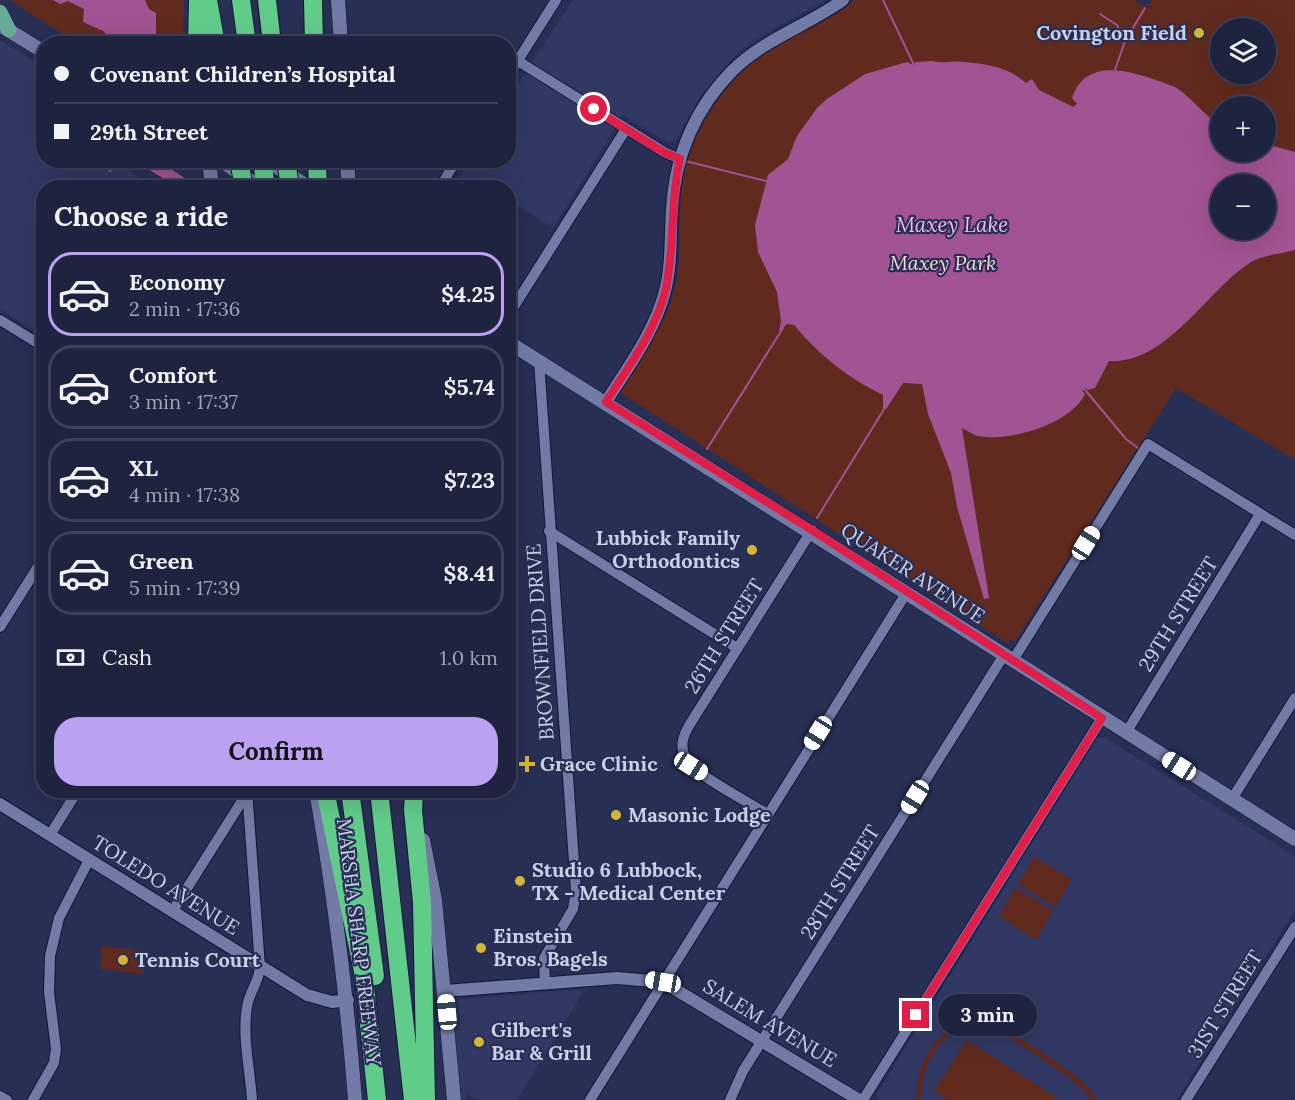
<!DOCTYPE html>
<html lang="en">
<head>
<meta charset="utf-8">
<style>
  body { margin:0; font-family:Lora,serif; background:#2b2f4a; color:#f1f3f6; height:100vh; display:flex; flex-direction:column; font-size:22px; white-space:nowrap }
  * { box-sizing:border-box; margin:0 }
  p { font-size:20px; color:#a1a4b0 }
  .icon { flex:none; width:33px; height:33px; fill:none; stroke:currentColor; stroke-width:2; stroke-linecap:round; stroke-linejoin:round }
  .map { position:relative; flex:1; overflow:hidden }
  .sheet { position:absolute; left:36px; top:180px; width:480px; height:618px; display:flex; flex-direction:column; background:#1e233f; border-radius:24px; box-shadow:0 6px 24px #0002,0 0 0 2px #3c4059 }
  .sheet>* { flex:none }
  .hud { position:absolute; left:36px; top:36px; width:480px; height:132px; border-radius:24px; box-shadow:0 6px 24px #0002,0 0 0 2px #3c4059; display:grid; align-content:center; height:132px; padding:0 18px; background:#1e233f }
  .controls { position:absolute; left:1210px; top:18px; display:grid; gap:12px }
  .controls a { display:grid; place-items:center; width:66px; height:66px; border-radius:50%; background:#1e233f; box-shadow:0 6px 24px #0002,0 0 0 2px #3c4059; font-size:30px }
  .end { position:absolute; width:27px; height:27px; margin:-14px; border:8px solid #e11d48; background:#fff; box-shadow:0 0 0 3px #fff }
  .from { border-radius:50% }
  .bubble { position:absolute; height:42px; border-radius:21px; background:#1e233f; box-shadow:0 6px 24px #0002,0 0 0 2px #3c4059; font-size:20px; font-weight:700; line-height:42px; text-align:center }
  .car { position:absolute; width:18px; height:36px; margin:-18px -9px; border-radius:8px; box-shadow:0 0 4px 2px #0007; background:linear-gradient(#fff 24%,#345 0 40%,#fff 0 76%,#345 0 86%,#fff 0) }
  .hud b { display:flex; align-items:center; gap:21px; height:57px; font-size:22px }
  .hud b+b { border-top:2px solid #3c4059 }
  .hud i { width:15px; height:15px; background:#f1f3f6 }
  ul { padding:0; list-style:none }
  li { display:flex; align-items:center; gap:18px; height:84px; margin:0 12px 9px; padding:0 6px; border:3px solid #3c4059; border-radius:24px }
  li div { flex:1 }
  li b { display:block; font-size:22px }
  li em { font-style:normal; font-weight:700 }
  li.on { border-color:#bca0f2 }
  li>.icon { width:54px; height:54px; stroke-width:1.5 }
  h2 { padding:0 18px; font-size:27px; line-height:72px }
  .pay { display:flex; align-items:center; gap:15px; height:66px; padding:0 18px; font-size:22px }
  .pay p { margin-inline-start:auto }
  .primary-button { display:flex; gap:12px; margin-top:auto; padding:12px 18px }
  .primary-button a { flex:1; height:69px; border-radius:24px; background:#bca0f2; color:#111; font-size:24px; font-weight:700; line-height:69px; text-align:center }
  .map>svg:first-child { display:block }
</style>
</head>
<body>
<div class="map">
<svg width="1295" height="1100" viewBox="0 0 1295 1100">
  <rect width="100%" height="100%" fill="#282f54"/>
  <g fill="#313864">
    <polygon points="573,0 826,0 770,31 739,51 698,99 676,141 668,143 623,115 553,228 509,200 508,188 453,188 470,161 508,160 509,98"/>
    <polygon points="0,40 43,67 44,160 112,161 156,187 44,188 43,336 0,309"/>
    <polygon points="1104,737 1295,856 1295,910 1176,1100 878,1100 877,1094 1097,738"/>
    <polygon points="585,989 517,1100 478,1100 468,1094 464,1100 458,1100 462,1097 461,1087 458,1086 452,1009 455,1000"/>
  </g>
  <g fill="#602b1e" fill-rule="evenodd">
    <polygon points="10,0 184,0 183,43 76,43"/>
    <path d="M855 0H1134L1147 8 1152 0H1295V460L1176 388 1015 641 1014 639 1008 641 1009 644 621 393C631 362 660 335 671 302 684 264 677 224 682 184 691 130 726 77 773 48 800 31 830 21 855 0ZM1221 28H1266V74H1221ZM1221 106H1266V152H1221ZM1221 184H1266V230H1221Z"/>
    <polygon points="1034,857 1072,879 1055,907 1018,884"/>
    <polygon points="1015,888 1053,911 1036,940 999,916"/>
    <polygon points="102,946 146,951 144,974 100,969"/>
    <path d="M975 1020C998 1021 1089 1078 1098 1100H1093C1085 1085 999 1028 982 1026 945 1021 917 1068 922 1100H917C913 1065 938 1025 975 1020Z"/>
    <polygon points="967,1040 1060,1100 948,1100 934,1091"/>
  </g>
  <g fill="#a25393" fill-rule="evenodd">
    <polygon points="53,0 145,0 149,9 156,13 156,43 115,43 103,31 83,22 84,9 68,1 60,4"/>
    <path d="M932 61C944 64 953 60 964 62 986 64 1009 67 1026 83L1032 79 1039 90 1073 107 1077 104 1072 98C1085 58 1127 70 1156 80 1163 83 1172 85 1178 89 1193 99 1204 116 1221 125V152H1266V144L1295 152V250C1284 253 1260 256 1251 262 1207 290 1166 365 1109 361L1095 388 1087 390 1085 387 1086 391 1082 390 1085 394C1071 424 1010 442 978 436 973 435 967 430 962 428L989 598 984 599 957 507 951 473 928 414 922 384 903 383 883 414 887 408 883 409V395C849 379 818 354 794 325L787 324 779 332 781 321 777 292 758 252 755 225 768 175 788 159 797 136 817 108 827 99 865 74 907 62 915 66V62ZM1221 184H1266V230H1221Z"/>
    <polygon points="135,161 158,161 188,180 187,187 177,187"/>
  </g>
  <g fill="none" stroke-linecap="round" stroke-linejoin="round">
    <g stroke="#a25393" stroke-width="2">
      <polyline points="883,0 914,65"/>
      <polyline points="1100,14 1117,25 1124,42"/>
      <polyline points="159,37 172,38"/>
      <polyline points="508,58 515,60"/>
      <polyline points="1115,70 1125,41 1145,8"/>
      <polyline points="685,161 766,181"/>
      <polyline points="110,171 115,160"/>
      <polyline points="1086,391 1126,439 1138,448"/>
      <polyline points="707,449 783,328"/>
      <polyline points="817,518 886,406"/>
    </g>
    <g stroke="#121538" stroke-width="12">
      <g id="minor">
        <polyline points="518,61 664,152 680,159"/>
        <polyline points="508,76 556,0"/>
        <polyline points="440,188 456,160"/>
        <polyline points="508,316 626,129"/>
        <polyline points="0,320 44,347"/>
        <polyline points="539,361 576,891 573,909 544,958 545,984"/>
        <polyline points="549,531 737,648"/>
        <polyline points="0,627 44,557"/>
        <polyline points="1013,660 1148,444 1295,535"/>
        <polyline points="1126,733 1260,514"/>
        <path d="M247 790 260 967C259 982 249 992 247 1007 242 1036 250 1070 252 1100"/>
        <polyline points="1232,799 1295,698"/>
        <path d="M767 814C752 804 692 773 686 759 679 746 683 736 690 724L812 530"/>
        <polyline points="50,835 78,790"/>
        <polyline points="172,912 247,793"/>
        <polyline points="0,1096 7,1100"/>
        <polyline points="33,1100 54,1063 56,1049 49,992 50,956 59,918 89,860"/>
        <polyline points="590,1100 907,592"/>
        <polyline points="730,1100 743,1071 1004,655"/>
        <polyline points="863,1100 1102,718"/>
        <polyline points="1186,1100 1295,927"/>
      </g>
    </g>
    <g stroke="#121538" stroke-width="14">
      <g id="tertiary">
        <path d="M606 402C628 367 655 331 665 291 672 264 670 236 672 209 675 156 695 109 732 71 764 39 807 26 843 0"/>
        <polyline points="0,804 307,995 332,1002 348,1000"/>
        <polyline points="445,991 617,978 663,982 859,1100"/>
      </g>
    </g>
    <g stroke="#121538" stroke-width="15">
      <g id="secondary">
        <polyline points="338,0 341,44"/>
        <polyline points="0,25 44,52"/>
        <polyline points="209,160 212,188"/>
        <polyline points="220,160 261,188"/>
        <polyline points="266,160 310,188"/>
        <polyline points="347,160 349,188"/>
        <path d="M508 342C772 506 1033 673 1295 839"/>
        <path d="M316 790C334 894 347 996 355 1100"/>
        <polyline points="423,840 435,900 454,1100"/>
      </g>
    </g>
    <g stroke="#121538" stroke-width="16">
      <polyline id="primary" points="0,12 9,30"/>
    </g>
    <g stroke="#121538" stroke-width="20">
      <g id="motorway">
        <polyline points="208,0 216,44"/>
        <polyline points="241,0 247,44"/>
        <polyline points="267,0 272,44"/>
        <polyline points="313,0 314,44"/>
        <polyline points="197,44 198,0"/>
        <polyline points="262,160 266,188"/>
        <polyline points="317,160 318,188"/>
        <polyline points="325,790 364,976 377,1100"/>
        <polyline points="350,790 375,976"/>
        <polyline points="379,790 413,1100"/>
        <polyline points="414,794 413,810 422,903 426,1100"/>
      </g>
    </g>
    <use href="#minor" stroke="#727ba6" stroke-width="10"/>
    <use href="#tertiary" stroke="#727ba6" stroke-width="12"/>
    <use href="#secondary" stroke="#727ba6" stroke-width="14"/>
    <use href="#primary" stroke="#68ab95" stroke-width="15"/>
    <use href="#motorway" stroke="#61cb8a" stroke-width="18"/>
    <g stroke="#121538" stroke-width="20" stroke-linecap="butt">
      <g id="motorway-bridge">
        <polyline points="239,160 244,188"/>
        <polyline points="286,160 290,188"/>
      </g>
    </g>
    <use href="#motorway-bridge" stroke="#61cb8a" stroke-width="18"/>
  </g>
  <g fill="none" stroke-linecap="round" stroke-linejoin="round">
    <path stroke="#e11d48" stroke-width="8" d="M594 109 663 152 680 159C670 201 675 245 666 288 657 329 628 367 606 402L812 530 1102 718 916 1015"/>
  </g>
  <g fill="#d5b535" stroke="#282f54" stroke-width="2">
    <circle cx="1199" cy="33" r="6"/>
    <circle cx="752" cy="550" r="6"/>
    <path d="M524 755h6v6h6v6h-6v6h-6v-6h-6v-6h6z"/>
    <circle cx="616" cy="815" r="6"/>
    <circle cx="520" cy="881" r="6"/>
    <circle cx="481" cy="948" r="6"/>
    <circle cx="123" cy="960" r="6"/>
    <circle cx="479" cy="1042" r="6"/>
  </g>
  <g text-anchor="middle" stroke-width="4.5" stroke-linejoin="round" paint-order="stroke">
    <g font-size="20" font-weight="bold" fill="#cad0e8" stroke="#282f54" text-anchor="start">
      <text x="1187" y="40" text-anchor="end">Covington Field</text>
      <text x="740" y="545" text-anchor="end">Lubbick Family<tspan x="740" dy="23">Orthodontics</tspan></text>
      <text x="540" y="771">Grace Clinic</text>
      <text x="628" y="822">Masonic Lodge</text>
      <text x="532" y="877">Studio 6 Lubbock,<tspan x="532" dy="23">TX - Medical Center</tspan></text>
      <text x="493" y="943">Einstein<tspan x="493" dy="23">Bros. Bagels</tspan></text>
      <text x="135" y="967">Tennis Court</text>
      <text x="491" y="1037">Gilbert's<tspan x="491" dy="23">Bar &amp; Grill</tspan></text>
    </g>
    <g font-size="20" font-style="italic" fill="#f3d7d0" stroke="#282f54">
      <text x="943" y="270">Maxey Park</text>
    </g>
    <g font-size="20" fill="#cad0e8" stroke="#282f54">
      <text transform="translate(913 573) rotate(33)" y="7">QUAKER AVENUE</text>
      <text transform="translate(1178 614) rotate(-58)" y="7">29TH STREET</text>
      <text transform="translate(724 636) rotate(-58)" y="7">26TH STREET</text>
      <text transform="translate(540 642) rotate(-94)" y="7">BROWNFIELD DRIVE</text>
      <text transform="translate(840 882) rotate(-58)" y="7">28TH STREET</text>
      <text transform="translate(166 885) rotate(32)" y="7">TOLEDO AVENUE</text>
      <text transform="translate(359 942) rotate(83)" y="7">MARSHA SHARP FREEWAY</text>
      <text transform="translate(1225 1004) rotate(-58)" y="7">31ST STREET</text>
      <text transform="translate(770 1023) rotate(31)" y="7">SALEM AVENUE</text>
    </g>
    <g font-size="21" font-style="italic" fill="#f5b5e7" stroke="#282f54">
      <text x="952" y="232">Maxey Lake</text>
    </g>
  </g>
</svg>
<div class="controls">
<a><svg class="icon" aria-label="layers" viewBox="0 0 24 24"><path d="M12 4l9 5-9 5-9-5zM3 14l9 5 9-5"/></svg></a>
<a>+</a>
<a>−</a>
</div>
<i class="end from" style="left:594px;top:109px"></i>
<i class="end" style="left:916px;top:1015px"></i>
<div class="bubble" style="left:938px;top:994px;width:99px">3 min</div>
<i class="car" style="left:1086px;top:543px;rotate:32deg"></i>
<i class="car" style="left:818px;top:733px;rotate:212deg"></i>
<i class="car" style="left:691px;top:766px;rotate:122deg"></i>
<i class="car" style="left:1179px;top:766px;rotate:302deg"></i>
<i class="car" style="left:915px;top:797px;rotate:212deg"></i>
<i class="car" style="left:663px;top:982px;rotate:280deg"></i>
<i class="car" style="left:447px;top:1012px;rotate:355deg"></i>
<div class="hud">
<b><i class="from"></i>Covenant Children’s Hospital</b>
<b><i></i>29th Street</b>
</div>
<section class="sheet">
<h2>Choose a ride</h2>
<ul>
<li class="on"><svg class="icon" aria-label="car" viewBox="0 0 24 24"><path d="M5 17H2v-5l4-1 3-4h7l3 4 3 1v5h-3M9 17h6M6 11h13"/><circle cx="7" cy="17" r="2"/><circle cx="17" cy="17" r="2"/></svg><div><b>Economy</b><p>2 min · 17:36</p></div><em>$4.25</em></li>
<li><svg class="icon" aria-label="car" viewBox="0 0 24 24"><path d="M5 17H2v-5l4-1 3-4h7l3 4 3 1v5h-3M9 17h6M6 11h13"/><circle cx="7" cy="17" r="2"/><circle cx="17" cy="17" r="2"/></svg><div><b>Comfort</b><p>3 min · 17:37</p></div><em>$5.74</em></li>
<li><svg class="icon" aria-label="car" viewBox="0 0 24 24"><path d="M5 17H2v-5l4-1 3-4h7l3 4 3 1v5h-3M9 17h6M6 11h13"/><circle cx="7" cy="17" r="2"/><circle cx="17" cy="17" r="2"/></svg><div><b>XL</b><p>4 min · 17:38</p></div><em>$7.23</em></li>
<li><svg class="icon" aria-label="car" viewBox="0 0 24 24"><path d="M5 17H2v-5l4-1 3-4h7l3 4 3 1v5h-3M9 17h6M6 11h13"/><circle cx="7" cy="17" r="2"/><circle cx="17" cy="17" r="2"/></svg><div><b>Green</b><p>5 min · 17:39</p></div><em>$8.41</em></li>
</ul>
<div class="pay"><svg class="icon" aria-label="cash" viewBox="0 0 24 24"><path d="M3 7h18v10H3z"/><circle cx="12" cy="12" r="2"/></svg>Cash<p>1.0 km</p></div>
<div class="primary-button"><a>Confirm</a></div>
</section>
</div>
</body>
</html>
